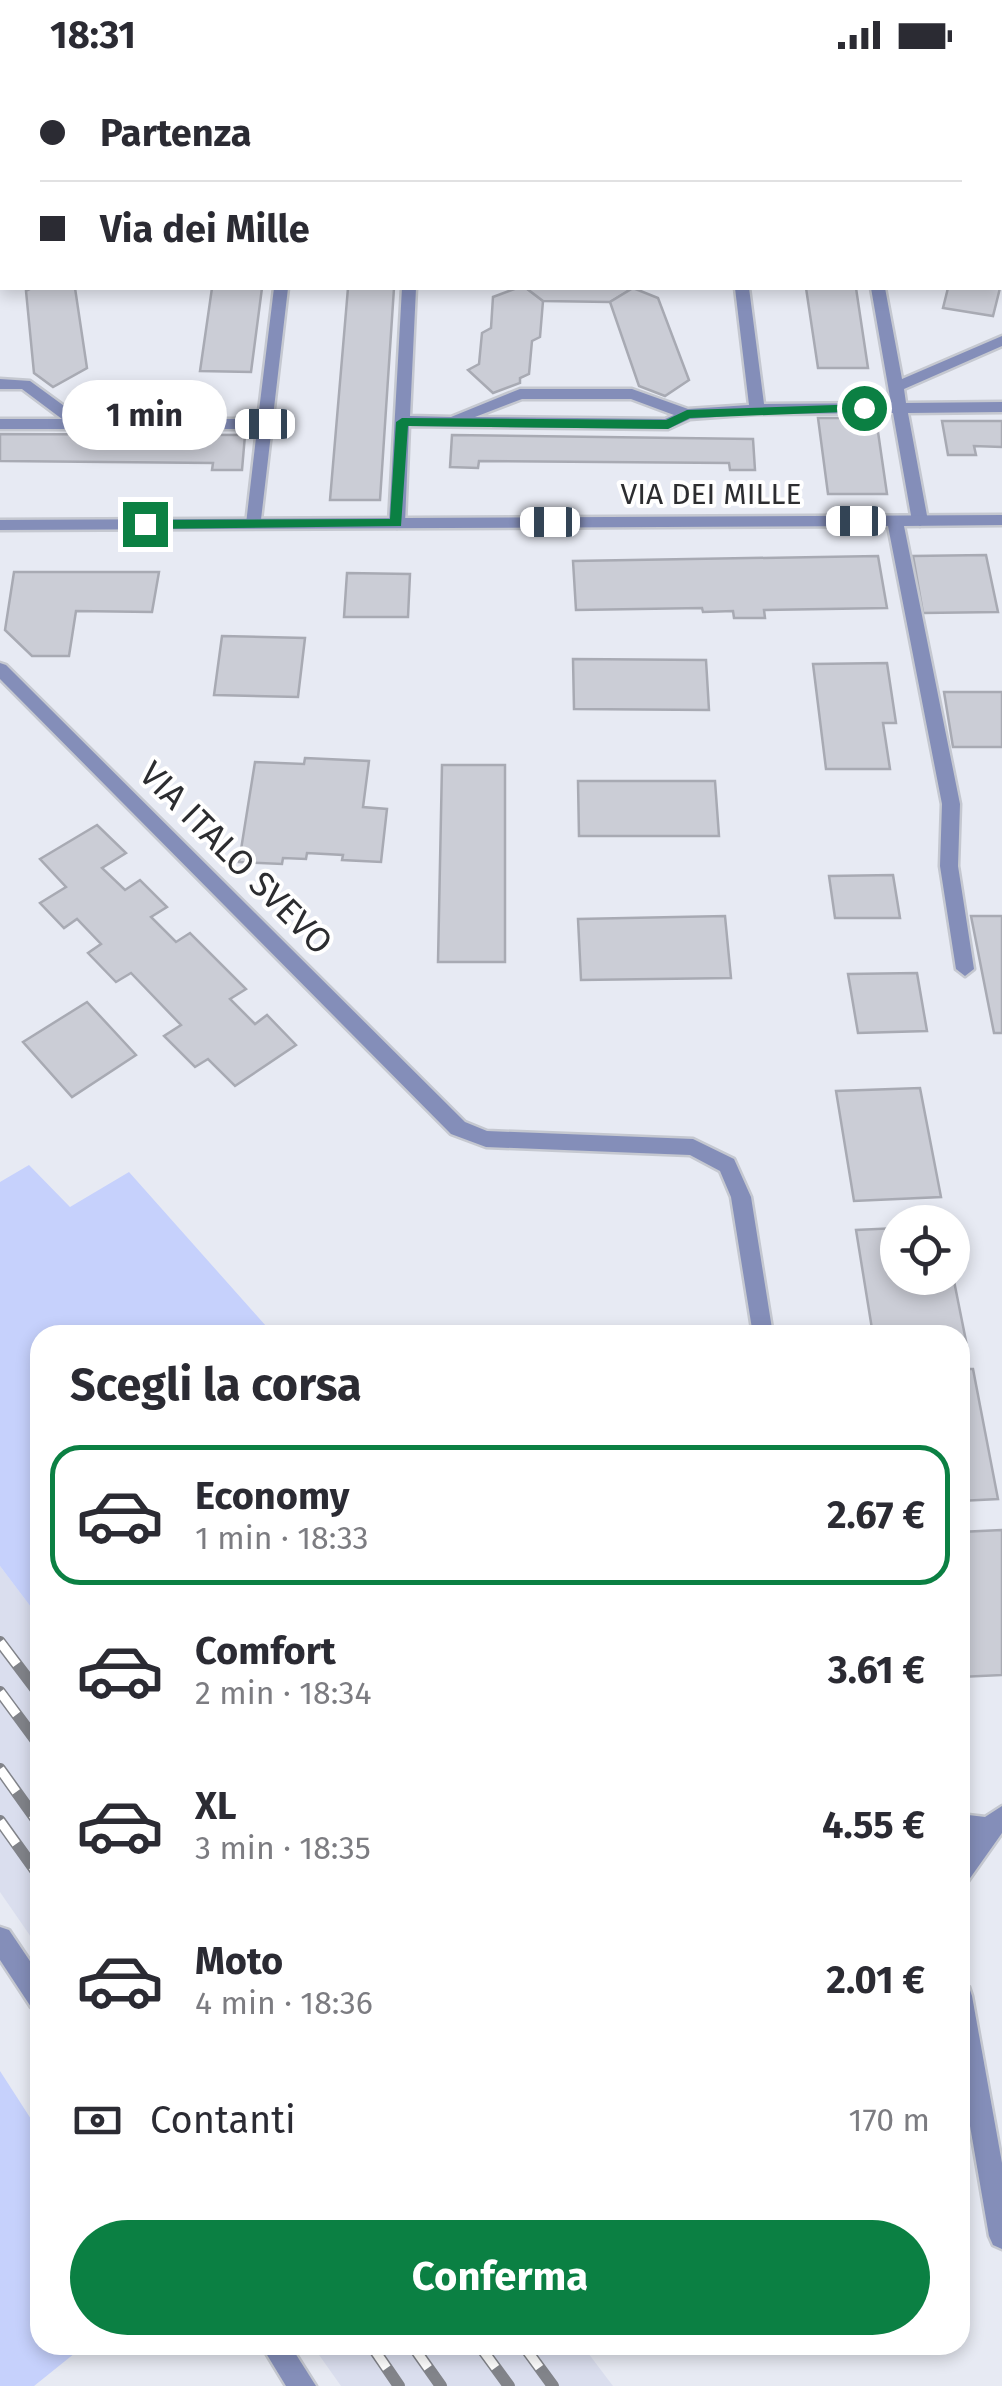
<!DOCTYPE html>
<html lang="it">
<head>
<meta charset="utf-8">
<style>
  body { margin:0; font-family:"Fira Sans",sans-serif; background:#f7f7f7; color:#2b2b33; height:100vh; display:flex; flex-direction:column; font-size:38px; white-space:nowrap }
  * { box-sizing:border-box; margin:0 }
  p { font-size:32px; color:#7c7c81 }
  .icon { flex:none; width:55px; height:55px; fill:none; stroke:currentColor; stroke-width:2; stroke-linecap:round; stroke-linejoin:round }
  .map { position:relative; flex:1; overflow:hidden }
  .drawer { position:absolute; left:30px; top:1255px; width:940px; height:1030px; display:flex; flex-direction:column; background:#fff; border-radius:30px; box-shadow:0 5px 15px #0003 }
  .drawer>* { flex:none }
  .top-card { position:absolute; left:0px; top:0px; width:1002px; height:220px; box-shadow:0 5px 15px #0003; display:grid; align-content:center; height:220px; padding:0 40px; background:#fff }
  .controls { position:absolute; left:880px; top:1135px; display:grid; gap:20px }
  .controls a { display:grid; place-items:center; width:90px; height:90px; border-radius:50%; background:#fff; box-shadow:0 5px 15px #0003; font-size:50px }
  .end { position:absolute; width:45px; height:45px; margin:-22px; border:12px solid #0b8043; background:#fff; box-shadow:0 0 0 5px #fff }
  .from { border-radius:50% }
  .bubble { position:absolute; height:70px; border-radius:35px; background:#fff; box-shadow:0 5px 15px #0003; font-size:32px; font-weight:700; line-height:70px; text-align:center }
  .car { position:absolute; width:30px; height:60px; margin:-30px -15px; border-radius:12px; box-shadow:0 0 8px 2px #0007; background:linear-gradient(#fff 24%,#345 0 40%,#fff 0 76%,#345 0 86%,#fff 0) }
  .top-card b { display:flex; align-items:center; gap:35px; height:95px; font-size:38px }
  .top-card b+b { border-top:2px solid #e1e1e2 }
  .top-card i { width:25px; height:25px; background:#2b2b33 }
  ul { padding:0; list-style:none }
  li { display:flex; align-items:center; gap:30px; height:140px; margin:0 20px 15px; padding:0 20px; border:5px solid transparent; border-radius:30px }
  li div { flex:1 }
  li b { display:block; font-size:38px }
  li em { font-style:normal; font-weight:700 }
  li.current { border-color:#0b8043 }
  li>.icon { width:90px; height:90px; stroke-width:1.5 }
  h2 { padding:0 40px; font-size:45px; line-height:120px }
  .pay { display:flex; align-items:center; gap:25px; height:110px; padding:0 40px; font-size:38px }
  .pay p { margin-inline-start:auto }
  .button { display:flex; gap:20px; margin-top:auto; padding:20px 40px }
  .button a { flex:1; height:115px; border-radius:60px; background:#0b8043; color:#fff; font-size:40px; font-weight:700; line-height:115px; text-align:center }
  .status { display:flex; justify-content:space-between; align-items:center; height:70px; padding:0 50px; background:#fff; direction:ltr }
  .status svg { height:28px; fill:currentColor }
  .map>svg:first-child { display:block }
</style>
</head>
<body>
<div class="status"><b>18:31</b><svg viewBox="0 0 49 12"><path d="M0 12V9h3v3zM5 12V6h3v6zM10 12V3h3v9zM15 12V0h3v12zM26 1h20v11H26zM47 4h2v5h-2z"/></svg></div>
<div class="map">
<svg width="1002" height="2316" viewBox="0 0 1002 2316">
  <rect width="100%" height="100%" fill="#e7eaf3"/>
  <g fill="#dadeee">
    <polygon points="0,1496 40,1549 40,1880 0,1822"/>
    <polygon points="312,2275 582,2275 613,2316 341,2316"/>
  </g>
  <g fill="#c6d1fc">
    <polygon points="29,1095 70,1137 129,1102 274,1265 40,1265 40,1549 0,1496 0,1112"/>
    <polygon points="0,2001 40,2063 40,2275 85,2275 34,2316 0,2316"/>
  </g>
  <g fill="#cbcdd6" stroke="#a8aab3" stroke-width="2.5">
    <polygon points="32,218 75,218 87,298 53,317 34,303 26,221"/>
    <polygon points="212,218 262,218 251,302 200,301"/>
    <polygon points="348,218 394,218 380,430 330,430"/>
    <polygon points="517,218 526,218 543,231 540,267 532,271 529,304 520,308 520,313 493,323 468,300 479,294 482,263 491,258 493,227"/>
    <polygon points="526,218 633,218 610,232 543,231"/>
    <polygon points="633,218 658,228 689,310 665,326 639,316 610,232"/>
    <polygon points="806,218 856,218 868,298 818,298"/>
    <polygon points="948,218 1000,218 993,246 943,238"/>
    <polygon points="818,348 876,348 887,424 828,424"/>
    <polygon points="942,351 1002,351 1002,377 974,376 976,385 948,385"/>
    <polygon points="0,364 245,365 242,400 212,400 213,393 0,391"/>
    <polygon points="452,365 753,369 755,400 730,400 729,393 479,391 478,398 450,397"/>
    <polygon points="986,485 998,542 923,543 913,486"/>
    <polygon points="878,486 887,538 764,540 765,548 734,548 733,541 703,542 702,538 576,540 573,491"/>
    <polygon points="14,502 159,502 152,542 76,541 69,586 32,586 5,560"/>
    <polygon points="347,503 410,504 408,547 344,547"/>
    <polygon points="222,566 305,568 298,627 214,625"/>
    <polygon points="573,589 706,590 709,640 574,639"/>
    <polygon points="887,593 896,653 883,653 890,699 826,699 813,594"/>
    <polygon points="944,622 1002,622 1002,677 953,677"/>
    <polygon points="305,688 369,691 363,737 387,739 381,792 342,790 343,785 307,783 306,789 283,788 282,794 239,792 255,692 304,694"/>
    <polygon points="442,695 505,695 505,892 438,892"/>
    <polygon points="578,711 715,711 719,766 579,766"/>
    <polygon points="97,755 126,783 102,798 125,820 140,810 167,837 151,847 176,872 190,863 246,919 230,929 255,954 267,945 296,975 235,1016 208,989 195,997 164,966 181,955 131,903 116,912 88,883 101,874 77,849 64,858 40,833 66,817 40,789"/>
    <polygon points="893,805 900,848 835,848 829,806"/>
    <polygon points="725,846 731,908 581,910 578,849"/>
    <polygon points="971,846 1002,846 1002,963 994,963"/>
    <polygon points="917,903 927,961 858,963 848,904"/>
    <polygon points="87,932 136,985 72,1027 23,972"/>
    <polygon points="920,1018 941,1127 854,1131 836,1021"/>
    <polygon points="898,1158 898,1208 952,1208 952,1201 967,1276 960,1276 960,1265 873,1265 856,1160"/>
    <polygon points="960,1299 973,1299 998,1429 960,1431"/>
    <polygon points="1002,1460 1002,1605 960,1607 960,1462"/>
  </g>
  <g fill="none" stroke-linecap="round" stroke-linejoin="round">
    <g stroke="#c5c8d0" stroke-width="5">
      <g id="lane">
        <rect x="813" y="0" width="12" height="2"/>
        <rect x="0" y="56" width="2" height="8"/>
        <rect x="1000" y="70" width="2" height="16"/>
        <rect x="0" y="121" width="2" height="8"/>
        <rect x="0" y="193" width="2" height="9"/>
        <polygon points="274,218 288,218 260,458 248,458 246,454 257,359 0,359 0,349 62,349 22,319 0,319 0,309 30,311 82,349 258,349"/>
        <path d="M402 218H416L410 346 451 347 520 319H632L688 339 749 335 735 218H749L764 334 891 333 871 218H885L902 309 1002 266V276L904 319 906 333 1002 332V342L908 343 928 451 920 456 912 451 893 343 757 344 690 349 668 359 409 356 405 453 397 458 389 453ZM522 329H631L674 345 665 349 475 347Z"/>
      </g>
    </g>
    <g stroke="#c5c8d0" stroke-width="5">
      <g id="street">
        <polygon points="0,0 9,0 10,2 0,6"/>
        <rect x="1000" y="53" width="2" height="8"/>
        <polygon points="1002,445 1002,455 904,456 960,734 958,796 974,899 965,906 956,899 940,796 942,734 888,456 0,460 0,450"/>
        <polygon points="0,593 6,595 465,1052 487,1061 693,1069 734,1089 751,1127 773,1265 753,1265 731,1127 720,1101 690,1085 486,1077 451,1064 0,609"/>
        <polygon points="1002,1736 1002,1763 968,1811 960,1815 960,1782 969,1769 960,1768 960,1744 985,1747"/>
        <polygon points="0,1857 9,1860 40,1906 40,1940 31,1937 0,1890"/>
        <polygon points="960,1914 969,1917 972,1926 1002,2093 1002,2179 993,2175 989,2166 960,1998"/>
        <polygon points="261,2275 290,2275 316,2316 286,2316"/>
      </g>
    </g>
    <use href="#lane" fill="#848eb9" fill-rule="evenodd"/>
    <use href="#street" fill="#848eb9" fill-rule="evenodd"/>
    <g stroke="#82848a" stroke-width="12">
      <g id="rail">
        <polyline points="0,1572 40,1625"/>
        <polyline points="0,1622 40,1676"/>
        <polyline points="0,1699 40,1755"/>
        <polyline points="0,1751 40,1807"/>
        <polyline points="371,2275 399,2316"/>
        <polyline points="412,2275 441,2316"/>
        <polyline points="479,2275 509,2316"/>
        <polyline points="523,2275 553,2316"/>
      </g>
    </g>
    <use href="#rail" stroke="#fff" stroke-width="9" stroke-dasharray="28" stroke-linecap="butt"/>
  </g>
  <polygon fill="#0b8043" points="864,334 871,338 869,341 690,348 668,359 408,356 401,456 145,459 139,454 145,450 390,449 396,352 402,348 666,350 687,340"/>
  <g text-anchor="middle" stroke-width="8" stroke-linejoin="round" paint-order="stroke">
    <g font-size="30" fill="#2c2d30" stroke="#fff">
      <text x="711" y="434">VIA DEI MILLE</text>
    </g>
    <g font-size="35" fill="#2c2d30" stroke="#fff">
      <text transform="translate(236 788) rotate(45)" y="12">VIA ITALO SVEVO</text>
    </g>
  </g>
</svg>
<div class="controls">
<a><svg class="icon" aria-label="locate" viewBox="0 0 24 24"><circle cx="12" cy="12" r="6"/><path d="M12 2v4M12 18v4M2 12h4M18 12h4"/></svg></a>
</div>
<i class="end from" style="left:864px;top:338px"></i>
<i class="end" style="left:145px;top:454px"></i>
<div class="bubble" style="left:62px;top:310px;width:165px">1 min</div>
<i class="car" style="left:265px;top:354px;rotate:270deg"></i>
<i class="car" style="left:856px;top:451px;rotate:270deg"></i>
<i class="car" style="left:550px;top:452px;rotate:270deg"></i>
<div class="top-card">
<b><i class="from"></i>Partenza</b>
<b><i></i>Via dei Mille</b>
</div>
<section class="drawer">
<h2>Scegli la corsa</h2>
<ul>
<li class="current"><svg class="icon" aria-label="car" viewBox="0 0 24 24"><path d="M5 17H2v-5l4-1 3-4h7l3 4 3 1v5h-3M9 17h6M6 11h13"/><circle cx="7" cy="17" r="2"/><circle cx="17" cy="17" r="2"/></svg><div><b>Economy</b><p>1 min · 18:33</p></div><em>2.67 €</em></li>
<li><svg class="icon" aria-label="car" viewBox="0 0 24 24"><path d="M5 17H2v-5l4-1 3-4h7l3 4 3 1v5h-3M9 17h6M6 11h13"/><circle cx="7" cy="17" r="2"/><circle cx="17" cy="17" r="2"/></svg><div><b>Comfort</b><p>2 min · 18:34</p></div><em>3.61 €</em></li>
<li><svg class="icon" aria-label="car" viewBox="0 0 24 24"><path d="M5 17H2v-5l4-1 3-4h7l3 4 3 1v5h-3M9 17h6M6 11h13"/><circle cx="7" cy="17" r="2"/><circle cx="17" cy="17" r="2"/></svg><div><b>XL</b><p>3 min · 18:35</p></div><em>4.55 €</em></li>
<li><svg class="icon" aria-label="car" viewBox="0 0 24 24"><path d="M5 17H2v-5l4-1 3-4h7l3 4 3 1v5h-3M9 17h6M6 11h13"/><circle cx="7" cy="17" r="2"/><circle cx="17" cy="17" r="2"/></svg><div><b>Moto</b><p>4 min · 18:36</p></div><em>2.01 €</em></li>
</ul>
<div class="pay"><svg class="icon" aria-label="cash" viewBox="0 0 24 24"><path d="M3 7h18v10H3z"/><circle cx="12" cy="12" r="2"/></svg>Contanti<p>170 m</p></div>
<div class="button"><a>Conferma</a></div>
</section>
</div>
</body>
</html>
